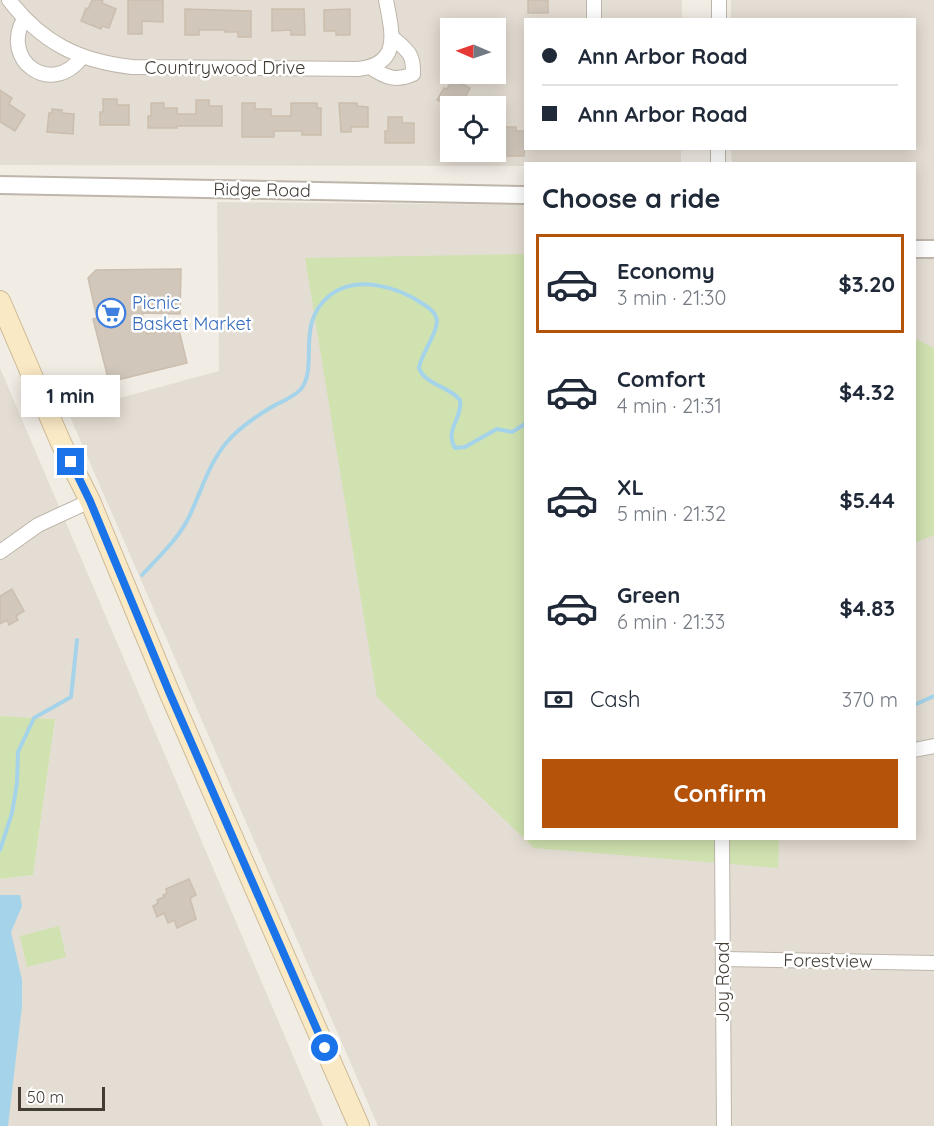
<!DOCTYPE html>
<html lang="en">
<head>
<meta charset="utf-8">
<style>
  body { margin:0; font-family:Quicksand,sans-serif; background:#f2f2f3; color:#1f2937; height:100vh; display:flex; flex-direction:column; font-size:22px; white-space:nowrap }
  * { box-sizing:border-box; margin:0 }
  p { font-size:20px; color:#747a83 }
  .icon { flex:none; width:33px; height:33px; fill:none; stroke:currentColor; stroke-width:2; stroke-linecap:round; stroke-linejoin:round }
  .map { position:relative; flex:1; overflow:hidden }
  .details { position:absolute; left:524px; top:162px; width:392px; height:678px; display:flex; flex-direction:column; background:#fff; border-radius:0px; box-shadow:0 3px 15px #0003 }
  .details>* { flex:none }
  .banner { position:absolute; left:524px; top:18px; width:392px; height:132px; border-radius:0px; box-shadow:0 3px 15px #0003; display:grid; align-content:center; height:132px; padding:0 18px; background:#fff }
  .needle { width:39px; rotate:272deg }
  .controls { position:absolute; left:440px; top:18px; display:grid; gap:12px }
  .controls a { display:grid; place-items:center; width:66px; height:66px; border-radius:0px; background:#fff; box-shadow:0 3px 15px #0003; font-size:30px }
  .scale { position:absolute; left:18px; bottom:15px; width:87px; box-sizing:border-box; padding-left:6px; border:3px solid #423c35; border-top:0; font-size:16px; line-height:21px; white-space:nowrap; color:#423c35; -webkit-text-stroke:4px #fff; paint-order:stroke }
  .end { position:absolute; width:27px; height:27px; margin:-14px; border:8px solid #1a73e8; background:#fff; box-shadow:0 0 0 3px #fff }
  .from { border-radius:50% }
  .bubble { position:absolute; height:42px; border-radius:0px; background:#fff; box-shadow:0 3px 15px #0003; font-size:20px; font-weight:800; line-height:42px; text-align:center }
  .banner b { display:flex; align-items:center; gap:21px; height:57px; font-size:22px }
  .banner b+b { border-top:2px solid #e0e1e3 }
  .banner i { width:15px; height:15px; background:#1f2937 }
  ul { padding:0; list-style:none }
  li { display:flex; align-items:center; gap:18px; height:99px; margin:0 12px 9px; padding:0 6px; border:3px solid transparent; border-radius:0px }
  li div { flex:1 }
  li b { display:block; font-size:22px }
  li em { font-style:normal; font-weight:800 }
  li.active { border-color:#b45309 }
  li>.icon { width:54px; height:54px; stroke-width:1.5 }
  h2 { padding:0 18px; font-size:27px; line-height:72px }
  .pay { display:flex; align-items:center; gap:15px; height:66px; padding:0 18px; font-size:22px }
  .pay p { margin-inline-start:auto }
  .action { display:flex; gap:12px; margin-top:auto; padding:12px 18px }
  .action a { flex:1; height:69px; border-radius:0px; background:#b45309; color:#fff; font-size:24px; font-weight:800; line-height:69px; text-align:center }
  .map>svg:first-child { display:block }
</style>
</head>
<body>
<div class="map">
<svg width="934" height="1126" viewBox="0 0 934 1126">
  <rect width="100%" height="100%" fill="#f1ece4"/>
  <g fill="#e4ddd3" fill-rule="evenodd">
    <path d="M0 0H682V19L525 20V148L681 149V163L525 164V166L0 165ZM450 28H495V74H450ZM450 106H495V152H450Z"/>
    <polygon points="731,0 934,0 934,1126 378,1126 68,412 219,371 217,202 525,205 525,838 914,838 914,164 732,163 731,149 914,148 914,20 731,19"/>
    <polygon points="0,368 323,1126 0,1126 0,879 33,875 55,719 0,716"/>
  </g>
  <g fill="#d0e2b0">
    <polygon points="525,254 525,838 779,839 778,868 534,848 377,697 305,258"/>
    <polygon points="914,338 934,348 934,535 914,543"/>
    <polygon points="0,716 55,719 33,875 0,879"/>
    <polygon points="59,926 66,957 27,967 20,936"/>
  </g>
  <polygon fill="#a5d3ea" points="0,895 20,895 22,906 11,932 22,980 22,1006 8,1126 0,1126"/>
  <g fill="none" stroke-linecap="round" stroke-linejoin="round">
    <g stroke="#a5d3ea" stroke-width="4">
      <path d="M142 575C158 558 177 540 188 519 201 493 208 464 227 442 238 429 255 417 270 408 280 402 293 398 301 389 319 366 295 324 329 296 356 274 398 287 423 304 428 307 434 311 436 317 441 329 421 353 419 368 425 385 449 386 460 400 463 418 444 430 455 448L465 447 497 429 512 432 525 424"/>
      <polyline points="914,705 934,696"/>
      <polyline points="0,850 12,813 17,783 18,752 34,718 71,697 77,640"/>
    </g>
  </g>
  <g fill="#d1c7bb" stroke="#cbbeaf" stroke-width="1.5">
    <polygon points="92,0 103,0 102,3 116,9 109,28 102,26 101,29 81,21 86,8 88,9"/>
    <polygon points="128,0 163,0 163,22 142,21 142,34 128,34"/>
    <rect x="528" y="0" width="20" height="13"/>
    <polygon points="185,9 251,11 251,37 238,37 238,32 225,32 225,30 199,30 199,35 185,35"/>
    <polygon points="272,9 304,9 305,35 291,35 291,30 272,31"/>
    <polygon points="350,9 350,35 336,35 336,31 324,31 324,10"/>
    <polygon points="453,79 470,88 461,106 449,106 437,100 444,88 447,89"/>
    <polygon points="0,90 12,98 9,104 25,115 15,131 0,122"/>
    <polygon points="103,99 117,99 117,105 129,105 129,125 100,125 100,112 103,112"/>
    <polygon points="196,100 209,100 209,106 222,106 222,126 177,126 177,128 148,128 148,116 151,116 151,103 164,103 164,108 177,108 177,114 196,114"/>
    <polygon points="242,103 255,103 255,109 271,109 271,116 291,116 291,103 317,103 317,108 321,108 321,135 302,135 302,131 274,131 274,137 242,137"/>
    <polygon points="339,103 357,103 357,106 368,107 368,127 351,127 351,132 341,132"/>
    <polygon points="52,109 62,110 62,113 74,114 73,134 47,132 49,113 52,113"/>
    <polygon points="388,117 402,117 402,123 414,123 414,143 385,143 385,131 388,131"/>
    <polygon points="505,127 516,127 516,131 525,131 524,156 504,156"/>
    <polygon points="181,269 180,314 142,313 147,334 178,326 187,363 109,382 93,319 97,318 88,278 96,270"/>
    <polygon points="12,589 24,611 16,616 18,620 9,625 7,620 0,624 0,596"/>
    <polygon points="189,879 196,895 190,898 196,919 177,928 174,920 168,923 164,913 157,917 153,906 158,903 157,900 164,897 163,895 167,893 166,889"/>
  </g>
  <g fill="none" stroke-linecap="round" stroke-linejoin="round">
    <g stroke="#beb6ab" stroke-width="16">
      <g id="minor">
        <path d="M9 0C42 43 79 61 132 67L358 69C402 64 392 32 386 0"/>
        <path d="M24 19C0 60 51 98 82 57"/>
        <polyline points="594,20 594,0"/>
        <polyline points="719,20 719,0"/>
        <path d="M370 67C385 77 396 82 413 74 414 54 407 50 393 38"/>
        <polyline points="718,164 718,148"/>
        <polyline points="0,552 38,525 90,501"/>
        <polyline points="914,750 934,746"/>
        <polyline points="722,838 724,1126"/>
        <polyline points="723,959 934,963"/>
      </g>
    </g>
    <g stroke="#beb6ab" stroke-width="20">
      <g id="tertiary">
        <polyline points="0,185 525,195"/>
        <polyline points="914,249 934,249"/>
      </g>
    </g>
    <g stroke="#cdbb97" stroke-width="22">
      <polyline id="secondary" points="0,301 61,443 90,501 170,694 359,1126"/>
    </g>
    <use href="#minor" stroke="#fff" stroke-width="14"/>
    <use href="#tertiary" stroke="#fff" stroke-width="16"/>
    <use href="#secondary" stroke="#fae9c5" stroke-width="20"/>
  </g>
  <g fill="none" stroke-linecap="round" stroke-linejoin="round">
    <polyline stroke="#1a73e8" stroke-width="8" points="71,462 90,501 170,694 325,1048"/>
  </g>
  <defs>
    <g id="supermarket-ring" transform="scale(1.5)"><circle r="9.5" fill="#fff" stroke="#3f7fe0" stroke-width="1.5"/><path d="M-6-5.5h2.5l.6 2H6L4.5 2H-2.5L-4.4-4H-6ZM-1.5 3.2a1.3 1.3 0 1 0 .1 0ZM3 3.2a1.3 1.3 0 1 0 .1 0Z" fill="#3f7fe0"/></g>
  </defs>
  <g fill-rule="evenodd">
    <use href="#supermarket-ring" x="111" y="313"/>
  </g>
  <g text-anchor="middle" stroke-width="5" stroke-linejoin="round" paint-order="stroke">
    <g font-size="18" fill="#423c35" stroke="#fff">
      <text x="225" y="74">Countrywood Drive</text>
      <text transform="translate(262 190) rotate(1)" y="6">Ridge Road</text>
      <text transform="translate(828 961) rotate(1)" y="6">Forestview</text>
      <text transform="translate(723 982) rotate(-90)" y="6">Joy Road</text>
    </g>
    <g font-size="18" fill="#366cbe" stroke="#fff" text-anchor="start">
      <text x="132" y="309">Picnic<tspan x="132" dy="21">Basket Market</tspan></text>
    </g>
  </g>
</svg>
<div class="controls">
<a><svg class="needle" viewBox="-14 -14 28 28"><path d="M0-13l5 13h-10z" fill="#e53935"/><path d="M0 13l5-13h-10z" fill="#747a83"/></svg></a>
<a><svg class="icon" aria-label="locate" viewBox="0 0 24 24"><circle cx="12" cy="12" r="6"/><path d="M12 2v4M12 18v4M2 12h4M18 12h4"/></svg></a>
</div>
<div class="scale">50 m</div>
<i class="end from" style="left:325px;top:1048px"></i>
<i class="end" style="left:71px;top:462px"></i>
<div class="bubble" style="left:21px;top:375px;width:99px">1 min</div>
<div class="banner">
<b><i class="from"></i>Ann Arbor Road</b>
<b><i></i>Ann Arbor Road</b>
</div>
<section class="details">
<h2>Choose a ride</h2>
<ul>
<li class="active"><svg class="icon" aria-label="car" viewBox="0 0 24 24"><path d="M5 17H2v-5l4-1 3-4h7l3 4 3 1v5h-3M9 17h6M6 11h13"/><circle cx="7" cy="17" r="2"/><circle cx="17" cy="17" r="2"/></svg><div><b>Economy</b><p>3 min · 21:30</p></div><em>$3.20</em></li>
<li><svg class="icon" aria-label="car" viewBox="0 0 24 24"><path d="M5 17H2v-5l4-1 3-4h7l3 4 3 1v5h-3M9 17h6M6 11h13"/><circle cx="7" cy="17" r="2"/><circle cx="17" cy="17" r="2"/></svg><div><b>Comfort</b><p>4 min · 21:31</p></div><em>$4.32</em></li>
<li><svg class="icon" aria-label="car" viewBox="0 0 24 24"><path d="M5 17H2v-5l4-1 3-4h7l3 4 3 1v5h-3M9 17h6M6 11h13"/><circle cx="7" cy="17" r="2"/><circle cx="17" cy="17" r="2"/></svg><div><b>XL</b><p>5 min · 21:32</p></div><em>$5.44</em></li>
<li><svg class="icon" aria-label="car" viewBox="0 0 24 24"><path d="M5 17H2v-5l4-1 3-4h7l3 4 3 1v5h-3M9 17h6M6 11h13"/><circle cx="7" cy="17" r="2"/><circle cx="17" cy="17" r="2"/></svg><div><b>Green</b><p>6 min · 21:33</p></div><em>$4.83</em></li>
</ul>
<div class="pay"><svg class="icon" aria-label="cash" viewBox="0 0 24 24"><path d="M3 7h18v10H3z"/><circle cx="12" cy="12" r="2"/></svg>Cash<p>370 m</p></div>
<div class="action"><a>Confirm</a></div>
</section>
</div>
</body>
</html>
